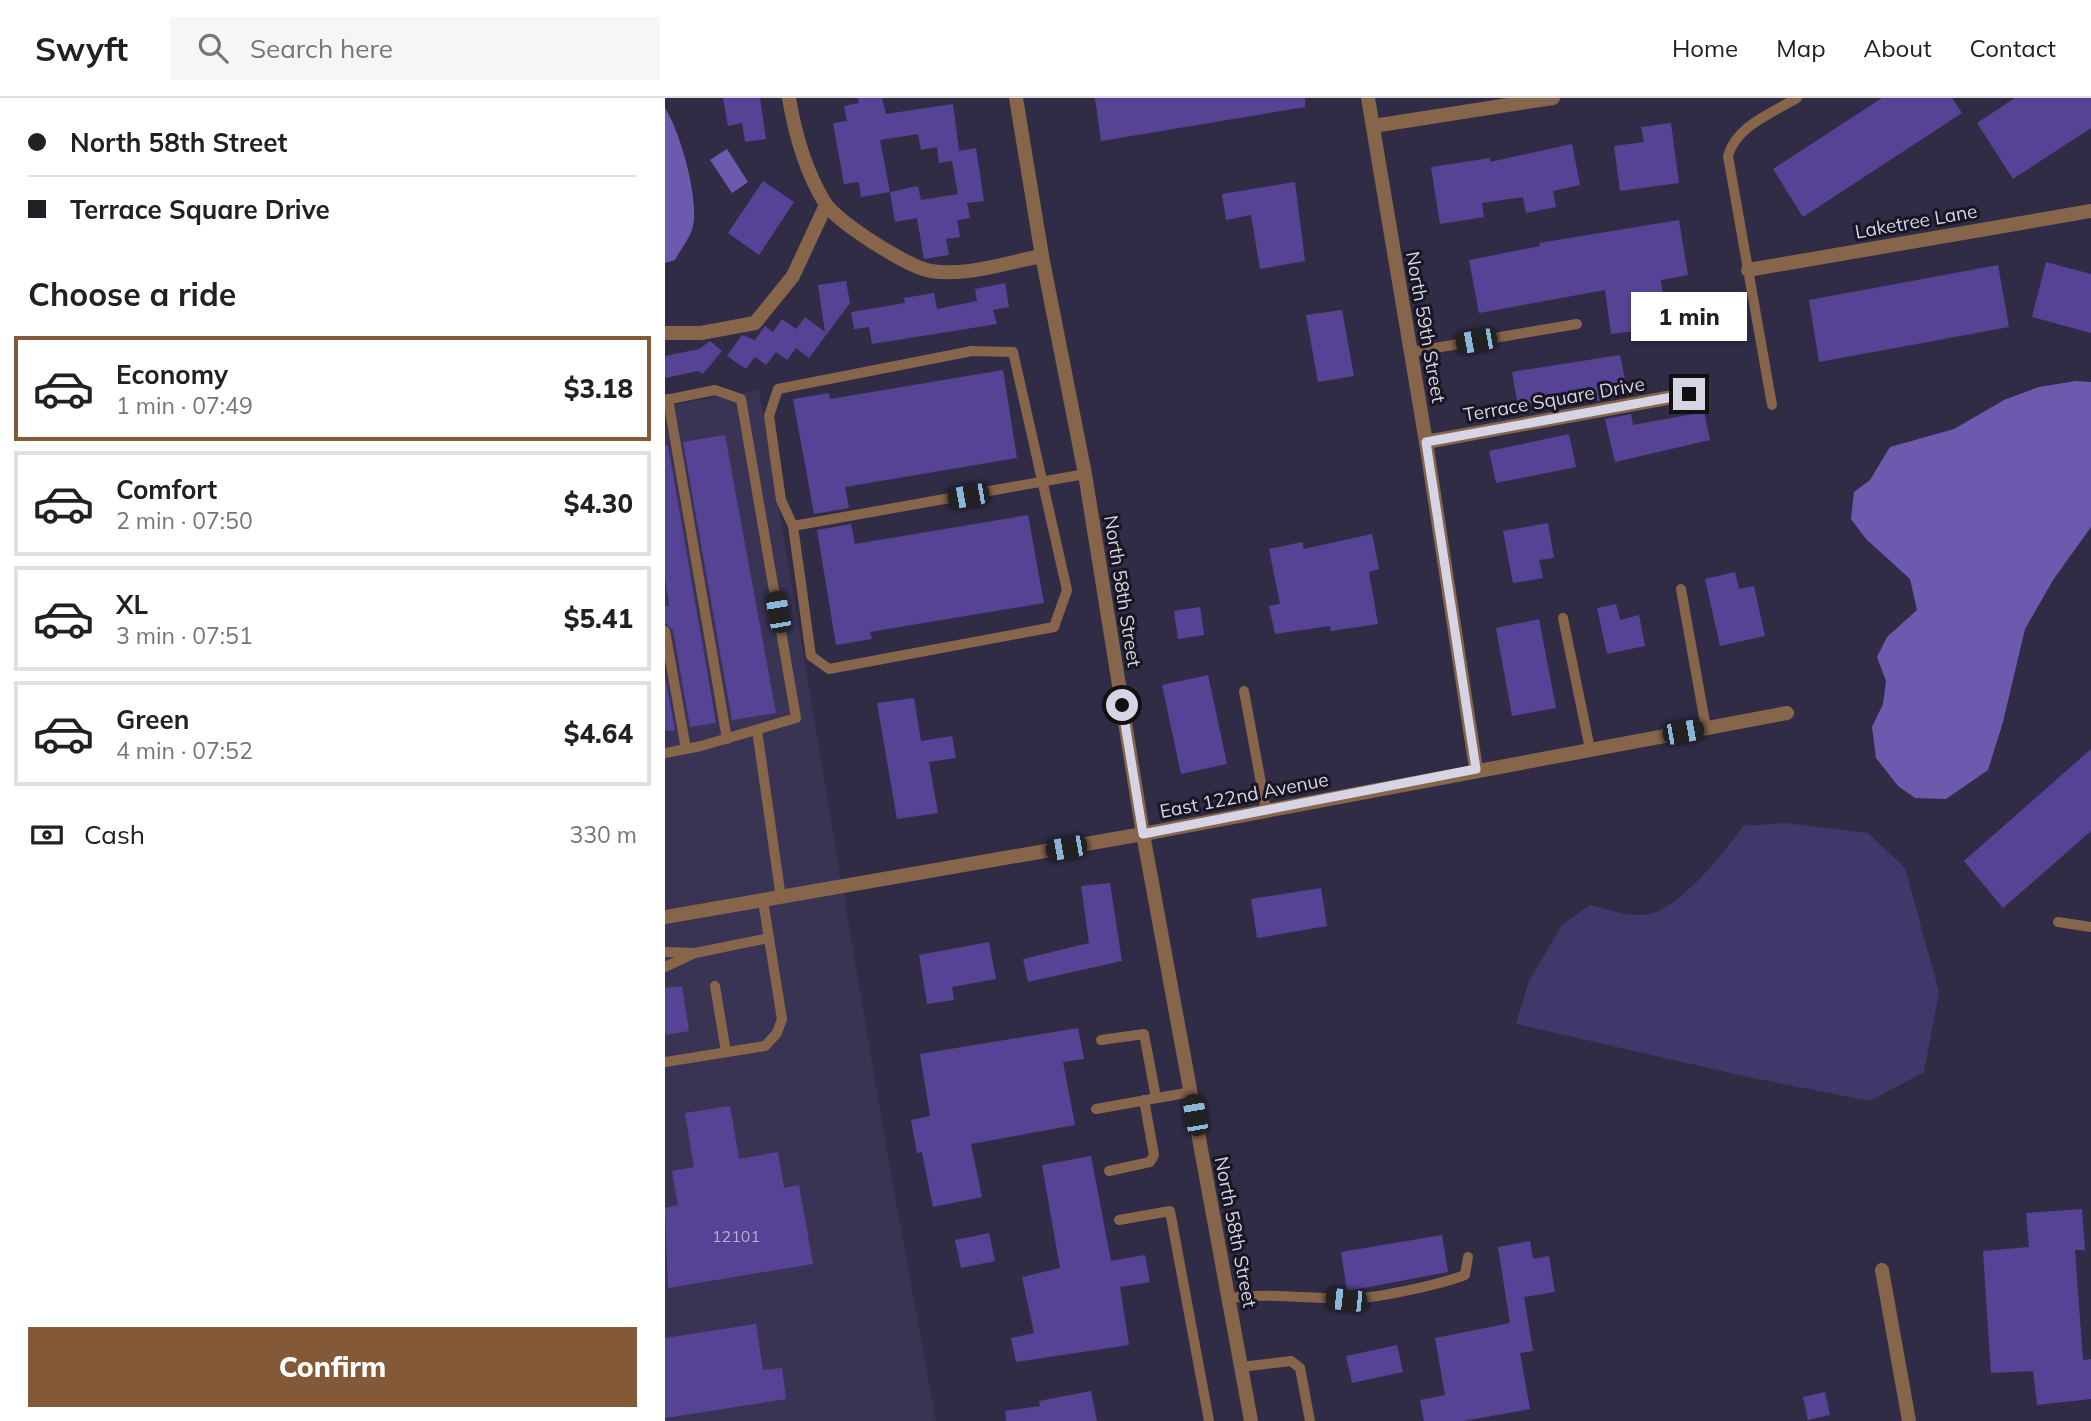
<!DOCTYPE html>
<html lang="en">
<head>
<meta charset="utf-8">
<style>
  body { margin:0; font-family:Mulish,sans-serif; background:#f6f6f6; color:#202124; height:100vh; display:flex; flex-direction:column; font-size:26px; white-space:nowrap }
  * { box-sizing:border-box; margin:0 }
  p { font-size:23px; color:#757577 }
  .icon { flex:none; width:38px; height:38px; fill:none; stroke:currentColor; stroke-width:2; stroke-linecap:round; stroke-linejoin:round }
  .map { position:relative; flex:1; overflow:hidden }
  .panel { display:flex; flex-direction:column; background:#fff; width:665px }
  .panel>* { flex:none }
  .guide { display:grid; align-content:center; height:154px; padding:0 28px; background:#fff }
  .end { position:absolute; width:32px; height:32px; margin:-16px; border:9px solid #d6d4e5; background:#111; box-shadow:0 0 0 4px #111 }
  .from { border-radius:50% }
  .bubble { position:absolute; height:49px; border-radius:0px; background:#fff; box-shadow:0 2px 5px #0004; font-size:23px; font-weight:800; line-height:49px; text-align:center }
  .car { position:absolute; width:21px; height:42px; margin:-21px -10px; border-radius:9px; box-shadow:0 0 5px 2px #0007; background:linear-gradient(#222 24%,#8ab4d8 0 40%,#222 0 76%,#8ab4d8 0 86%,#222 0) }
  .guide b { display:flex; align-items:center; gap:24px; height:66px; font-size:26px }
  .guide b+b { border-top:2px solid #e0e0e0 }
  .guide i { width:18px; height:18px; background:#202124 }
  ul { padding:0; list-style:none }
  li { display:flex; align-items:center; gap:21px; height:105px; margin:0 14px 10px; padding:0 14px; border:4px solid #e0e0e0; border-radius:0px }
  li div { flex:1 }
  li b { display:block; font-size:26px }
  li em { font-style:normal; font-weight:800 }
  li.current { border-color:#835938 }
  li>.icon { width:63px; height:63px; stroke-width:1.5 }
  h2 { padding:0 28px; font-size:32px; line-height:84px }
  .pay { display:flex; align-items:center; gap:18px; height:77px; padding:0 28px; font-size:26px }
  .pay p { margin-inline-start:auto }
  .primary-button { display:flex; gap:14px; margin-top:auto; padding:14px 28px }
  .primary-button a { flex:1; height:80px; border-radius:0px; background:#835938; color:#fff; font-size:28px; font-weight:800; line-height:80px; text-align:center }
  header { display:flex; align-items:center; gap:42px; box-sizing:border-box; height:98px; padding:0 35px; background:#fff; border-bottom:2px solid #e0e0e0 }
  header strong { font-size:33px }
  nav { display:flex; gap:38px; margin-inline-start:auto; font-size:24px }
  .search { width:490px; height:63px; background:#f6f6f6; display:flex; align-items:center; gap:18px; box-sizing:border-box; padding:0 24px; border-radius:0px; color:#757577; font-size:26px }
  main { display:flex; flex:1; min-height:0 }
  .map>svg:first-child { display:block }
</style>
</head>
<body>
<header>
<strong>Swyft</strong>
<div class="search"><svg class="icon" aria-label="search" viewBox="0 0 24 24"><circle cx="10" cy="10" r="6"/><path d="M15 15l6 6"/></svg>Search here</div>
<nav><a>Home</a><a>Map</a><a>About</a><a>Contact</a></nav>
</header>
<main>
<section class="panel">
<div class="guide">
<b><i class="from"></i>North 58th Street</b>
<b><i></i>Terrace Square Drive</b>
</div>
<h2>Choose a ride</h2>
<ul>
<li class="current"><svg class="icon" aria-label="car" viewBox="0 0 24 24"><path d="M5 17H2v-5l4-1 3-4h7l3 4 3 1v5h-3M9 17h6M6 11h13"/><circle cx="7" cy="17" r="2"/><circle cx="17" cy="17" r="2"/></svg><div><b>Economy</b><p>1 min · 07:49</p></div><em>$3.18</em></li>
<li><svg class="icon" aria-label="car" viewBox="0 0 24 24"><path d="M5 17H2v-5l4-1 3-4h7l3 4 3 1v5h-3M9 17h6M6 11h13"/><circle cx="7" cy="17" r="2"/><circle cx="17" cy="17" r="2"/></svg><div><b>Comfort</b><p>2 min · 07:50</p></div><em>$4.30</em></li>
<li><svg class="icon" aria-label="car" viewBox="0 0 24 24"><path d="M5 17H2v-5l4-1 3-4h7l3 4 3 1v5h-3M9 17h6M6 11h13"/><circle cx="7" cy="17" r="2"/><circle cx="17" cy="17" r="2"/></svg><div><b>XL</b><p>3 min · 07:51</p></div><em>$5.41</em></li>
<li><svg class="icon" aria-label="car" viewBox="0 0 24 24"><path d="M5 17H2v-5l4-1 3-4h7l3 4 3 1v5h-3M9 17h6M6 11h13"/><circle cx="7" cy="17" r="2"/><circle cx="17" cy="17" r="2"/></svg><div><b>Green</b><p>4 min · 07:52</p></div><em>$4.64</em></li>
</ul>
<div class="pay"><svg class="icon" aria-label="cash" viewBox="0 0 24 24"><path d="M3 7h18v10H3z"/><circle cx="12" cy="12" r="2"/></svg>Cash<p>330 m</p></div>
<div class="primary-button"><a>Confirm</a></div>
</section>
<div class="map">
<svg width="1426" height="1323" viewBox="0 0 1426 1323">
  <rect width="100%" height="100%" fill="#302c46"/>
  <polygon fill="#3a3454" points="94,292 222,1054 271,1323 0,1323 0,308"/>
  <path fill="#42376b" d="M1119 725 1203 735 1240 770 1274 894 1259 974 1205 1003 1083 979 851 926 864 883 897 827 925 807C945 812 973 823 994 813 1024 798 1059 755 1078 728Z"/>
  <g fill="#6d5aaf">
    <path d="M0 10C15 33 34 100 28 128 26 139 15 152 10 162L0 165Z"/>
    <polygon points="62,51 83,84 67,95 45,62"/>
    <polygon points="1411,283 1426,284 1426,429 1388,482 1360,531 1338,624 1323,672 1281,701 1250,700 1233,688 1211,660 1207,629 1218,606 1221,583 1212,559 1222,539 1252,512 1245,481 1201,441 1186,421 1189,394 1205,382 1225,349 1289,331 1339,302 1374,289"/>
  </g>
  <g fill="#574395">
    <polygon points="58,0 95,0 101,41 80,44 77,25 63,28"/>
    <polygon points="193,0 217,0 221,16 288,6 294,53 311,50 319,103 302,105 305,120 292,122 295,139 281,141 284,157 259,161 252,120 230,124 225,94 253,88 256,102 293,96 287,63 274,65 272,49 256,52 253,36 215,42 225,94 196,99 194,84 179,86 168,25 182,23 179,8 194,5"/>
    <polygon points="430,0 640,0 640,9 436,43"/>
    <polygon points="1217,0 1287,0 1297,15 1138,119 1108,71"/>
    <polygon points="1350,0 1426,0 1426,30 1348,81 1312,25"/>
    <polygon points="1006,25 1014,85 955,93 949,48 979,44 976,29"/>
    <polygon points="907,46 915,87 888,93 891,109 861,115 858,99 817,105 819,119 775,126 766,69 825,60 825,64"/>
    <polygon points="98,83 129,104 94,157 63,135"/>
    <polygon points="630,84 640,163 595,171 586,117 561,122 557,96"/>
    <polygon points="1014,122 1023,177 996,182 1002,229 946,236 940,192 814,215 804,162 875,148 874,145"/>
    <polygon points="1381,164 1426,176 1426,235 1367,219"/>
    <polygon points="1333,167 1344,229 1154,264 1144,202"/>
    <polygon points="181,183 185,205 144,260 131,250 122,262 111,254 101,267 90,259 81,271 62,258 77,237 90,242 100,228 108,234 117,221 131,231 140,219 160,234 153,187"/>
    <polygon points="340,185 344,209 328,212 332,226 207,246 204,229 189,231 186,214 240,205 239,200 269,195 272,211 312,203 310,191"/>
    <polygon points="677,212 689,278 653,284 641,217"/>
    <polygon points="45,243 57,253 38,276 33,273 0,280 0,258 34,251"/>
    <polygon points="955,257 963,297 932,303 931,294 853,308 847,274"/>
    <polygon points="338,272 352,360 180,389 184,410 149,416 128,301 164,295 165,301"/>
    <polygon points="1039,314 1045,342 950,364 940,321 966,316 968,327"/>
    <polygon points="904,336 911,369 831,385 824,353"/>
    <polygon points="60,337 111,615 67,622 18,344"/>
    <polygon points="0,347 3,347 51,625 25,629 8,532 0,525 0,508 4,508 0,479"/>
    <polygon points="363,417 379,505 205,534 207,541 171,547 152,432 186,426 190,446"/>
    <polygon points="883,425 889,460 874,462 878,480 848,485 838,433"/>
    <polygon points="707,436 714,471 704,474 713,526 666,533 665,528 610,536 604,508 615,506 604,451 637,444 639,451"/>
    <polygon points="1070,474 1074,491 1089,488 1100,538 1055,548 1040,481"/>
    <polygon points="951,506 955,522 974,517 980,548 942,556 932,510"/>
    <polygon points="535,509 539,537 513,541 509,513"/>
    <polygon points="874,521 891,610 847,618 831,530"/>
    <polygon points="543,577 562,666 516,676 497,587"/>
    <polygon points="0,578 10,632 0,633"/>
    <polygon points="249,600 256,643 287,638 291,660 264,664 273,715 232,721 212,605"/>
    <polygon points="1426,651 1426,733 1338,810 1299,763"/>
    <polygon points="445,785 457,863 363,884 358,861 424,845 416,788"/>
    <polygon points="656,790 662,828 592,840 586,801"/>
    <polygon points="324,844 331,881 287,889 289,902 262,906 254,857"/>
    <polygon points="17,888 24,933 0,937 0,890"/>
    <polygon points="413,930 419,961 398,964 410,1027 306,1046 317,1099 268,1109 257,1054 252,1055 246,1022 265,1018 255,956"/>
    <polygon points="65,1008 74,1061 113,1054 119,1090 134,1087 148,1166 3,1190 0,1110 13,1107 7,1073 29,1069 20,1015"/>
    <polygon points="426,1058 446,1163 480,1157 485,1184 455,1189 464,1247 351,1264 346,1240 369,1235 357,1179 395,1170 377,1067"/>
    <polygon points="1417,1111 1420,1152 1410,1152 1418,1262 1426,1261 1426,1301 1372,1307 1368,1273 1326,1275 1318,1153 1364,1149 1361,1115"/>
    <polygon points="324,1135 330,1163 296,1170 290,1142"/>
    <polygon points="777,1137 783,1174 682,1193 676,1154"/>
    <polygon points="865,1143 868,1161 884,1158 890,1194 859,1199 868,1253 855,1255 865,1311 799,1323 759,1323 755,1302 780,1297 770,1240 845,1225 833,1149"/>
    <polygon points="91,1226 98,1272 117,1270 121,1301 0,1320 0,1240"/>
    <polygon points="732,1247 738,1274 687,1285 681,1258"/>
    <polygon points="426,1293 432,1323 341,1323 340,1313 375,1308 374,1303"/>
    <polygon points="1160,1294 1165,1317 1143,1322 1138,1299"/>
  </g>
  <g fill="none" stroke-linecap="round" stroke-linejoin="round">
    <g stroke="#87654b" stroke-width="10">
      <polygon points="307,253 348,254 402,492 389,529 164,571 146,558 128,428 116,402 104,318 113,291"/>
      <polyline points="746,254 912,226"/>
      <polyline points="3,301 62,641"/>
      <polyline points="0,302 50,292 76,301 131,620 36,648 0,655"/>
      <path d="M1107 307 1063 58C1071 28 1107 15 1132 0"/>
      <polyline points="128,428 420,376"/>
      <polyline points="1016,491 1041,630"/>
      <polyline points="898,520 925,651"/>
      <polyline points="0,533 21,651"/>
      <polyline points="579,593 601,712"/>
      <polyline points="92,632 116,800"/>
      <polyline points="1393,824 1426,829"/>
      <polyline points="0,854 30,855 104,840"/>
      <polyline points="0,869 30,855"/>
      <polyline points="50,888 61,954"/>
      <polyline points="436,942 479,936 491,1000"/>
      <polyline points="0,964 100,948 112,935 117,921 98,803"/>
      <polyline points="431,1011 526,994"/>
      <polyline points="444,1073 485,1064 489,1057 479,1002"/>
      <polyline points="454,1122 505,1113 544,1323"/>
      <path d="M564 1200C606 1195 636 1200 678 1201 705 1202 773 1187 800 1177L803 1159"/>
      <polyline points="576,1269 626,1263 635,1270 645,1323"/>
    </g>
    <g stroke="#87654b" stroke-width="14">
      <path d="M124 0C130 36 141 74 160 105 172 124 244 170 266 173 301 179 343 164 377 158"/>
      <polyline points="351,0 377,158 420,376 478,736 586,1323"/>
      <polyline points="703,0 761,344 811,671"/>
      <polyline points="708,28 888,0"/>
      <polyline points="1083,172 1426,113"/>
      <polyline points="0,235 36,235 90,225 128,178 161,107"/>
      <polyline points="761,344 1024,296"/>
      <polyline points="0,819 478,736 1122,615"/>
      <polyline points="1217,1172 1244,1323"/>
    </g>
  </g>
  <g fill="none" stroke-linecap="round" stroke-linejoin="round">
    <polyline stroke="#d6d4e5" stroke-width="9" points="457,607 478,736 811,671 761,344 1024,296"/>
  </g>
  <g text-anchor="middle" stroke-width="6" stroke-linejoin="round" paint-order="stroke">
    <g font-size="16" fill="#b6b0d1">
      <text x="71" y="1144">12101</text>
    </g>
    <g font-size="19" fill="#d6d4e5" stroke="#181622">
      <text transform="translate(1251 123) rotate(-10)" y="7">Laketree Lane</text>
      <text transform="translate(761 229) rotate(80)" y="7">North 59th Street</text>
      <text transform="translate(889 301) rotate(-10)" y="7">Terrace Square Drive</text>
      <text transform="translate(458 493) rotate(81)" y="7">North 58th Street</text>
      <text transform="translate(579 697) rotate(-11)" y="7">East 122nd Avenue</text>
      <text transform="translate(571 1134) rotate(79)" y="7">North 58th Street</text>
    </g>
  </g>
</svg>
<i class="end from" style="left:457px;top:607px"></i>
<i class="end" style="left:1024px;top:296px"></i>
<div class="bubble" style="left:966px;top:194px;width:116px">1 min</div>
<i class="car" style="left:811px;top:243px;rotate:260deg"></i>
<i class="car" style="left:303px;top:398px;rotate:260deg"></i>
<i class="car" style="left:113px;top:514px;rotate:350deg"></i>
<i class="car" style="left:1018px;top:634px;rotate:80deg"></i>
<i class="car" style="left:401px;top:750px;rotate:260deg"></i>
<i class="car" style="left:530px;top:1017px;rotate:350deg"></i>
<i class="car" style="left:681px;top:1202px;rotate:276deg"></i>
</div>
</main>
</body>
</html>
